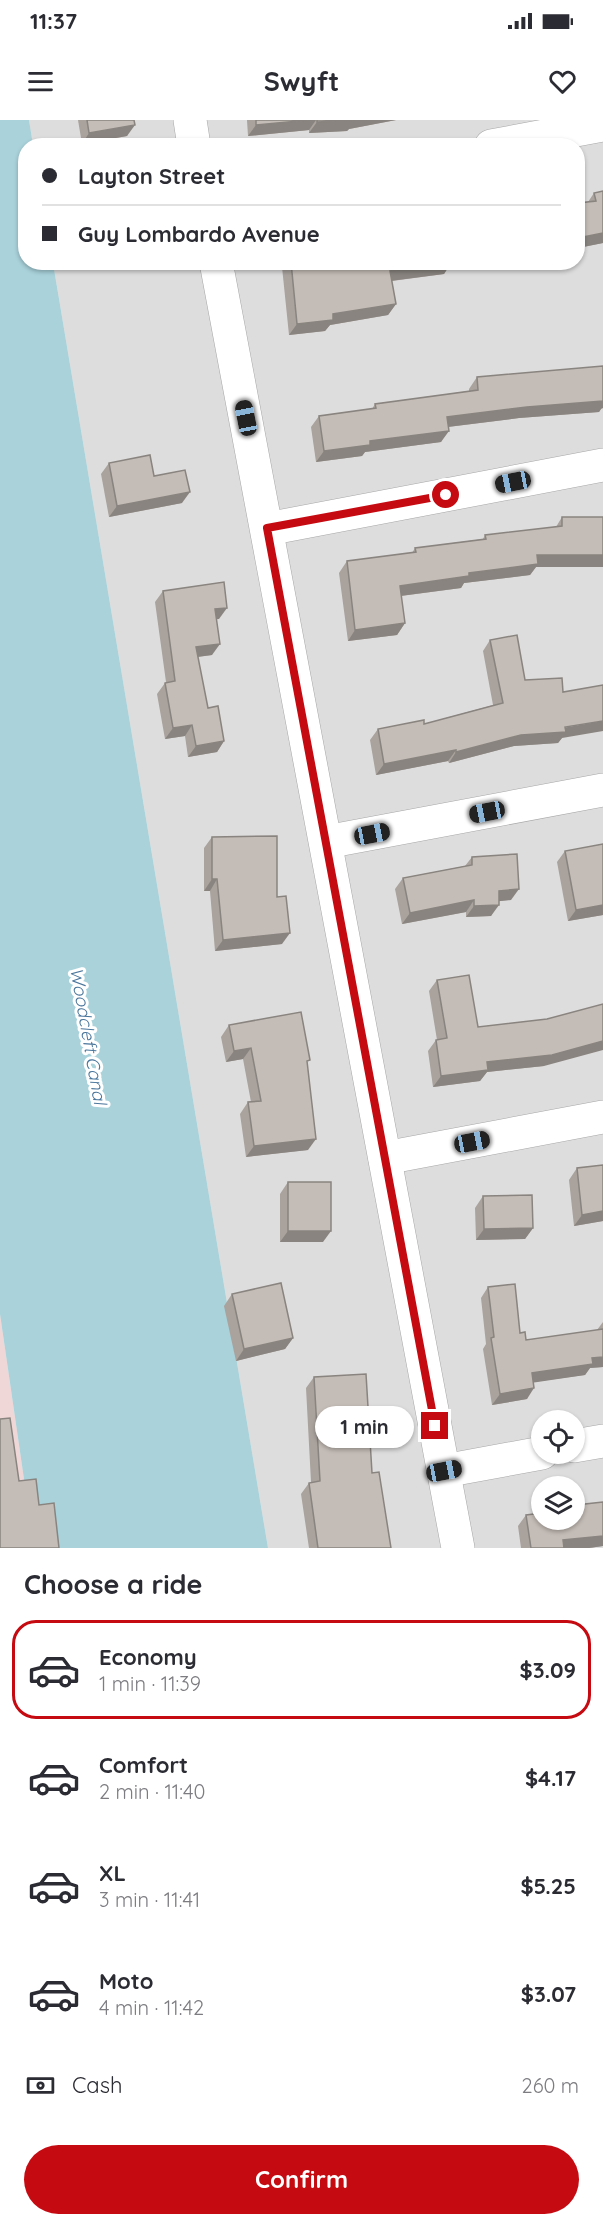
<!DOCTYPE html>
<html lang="en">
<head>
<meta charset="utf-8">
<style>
  body { margin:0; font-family:Quicksand,sans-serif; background:#f2f2f3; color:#2b2b33; height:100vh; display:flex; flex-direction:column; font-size:22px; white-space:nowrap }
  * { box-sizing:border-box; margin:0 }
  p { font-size:20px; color:#7c7c81 }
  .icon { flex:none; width:33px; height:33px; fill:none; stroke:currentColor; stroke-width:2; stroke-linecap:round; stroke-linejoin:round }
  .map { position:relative; height:1428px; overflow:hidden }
  .side { display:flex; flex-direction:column; background:#fff; flex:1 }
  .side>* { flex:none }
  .top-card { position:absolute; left:18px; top:18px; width:567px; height:132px; border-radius:24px; box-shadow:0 2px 4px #0004; display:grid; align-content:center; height:132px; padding:0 24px; background:#fff }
  .fabs { position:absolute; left:531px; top:1290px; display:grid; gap:12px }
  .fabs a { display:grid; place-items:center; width:54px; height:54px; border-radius:50%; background:#fff; box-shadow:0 2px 4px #0004; font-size:30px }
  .end { position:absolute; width:27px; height:27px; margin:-14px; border:8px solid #c60a11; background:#fff; box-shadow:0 0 0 3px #fff }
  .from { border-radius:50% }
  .bubble { position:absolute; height:42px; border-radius:21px; background:#fff; box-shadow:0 2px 4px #0004; font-size:20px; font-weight:700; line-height:42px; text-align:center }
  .car { position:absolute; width:18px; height:36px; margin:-18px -9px; border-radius:8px; box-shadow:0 0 4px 2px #0007; background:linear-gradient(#222 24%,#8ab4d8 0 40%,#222 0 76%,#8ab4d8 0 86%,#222 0) }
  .top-card b { display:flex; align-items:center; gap:21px; height:57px; font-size:22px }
  .top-card b+b { border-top:2px solid #e1e1e2 }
  .top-card i { width:15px; height:15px; background:#2b2b33 }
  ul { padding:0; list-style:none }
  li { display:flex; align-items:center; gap:18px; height:99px; margin:0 12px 9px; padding:0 12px; border:3px solid transparent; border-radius:24px }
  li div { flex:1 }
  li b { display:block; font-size:22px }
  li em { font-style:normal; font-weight:700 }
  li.selected { border-color:#c60a11 }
  li>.icon { width:54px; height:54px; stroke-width:1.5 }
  h2 { padding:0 24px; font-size:27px; line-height:72px }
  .pay { display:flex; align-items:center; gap:15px; height:66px; padding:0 24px; font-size:22px }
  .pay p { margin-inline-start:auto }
  .button { display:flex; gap:12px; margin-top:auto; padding:12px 24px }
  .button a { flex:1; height:69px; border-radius:36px; background:#c60a11; color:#fff; font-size:24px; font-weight:700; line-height:69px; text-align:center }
  .status { display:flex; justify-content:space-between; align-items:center; height:42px; padding:0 30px; background:#fff; direction:ltr }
  .status svg { height:16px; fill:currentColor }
  header { display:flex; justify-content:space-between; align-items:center; height:78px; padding:0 24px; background:#fff; font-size:27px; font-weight:700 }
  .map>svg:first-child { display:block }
</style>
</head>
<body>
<div class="status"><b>11:37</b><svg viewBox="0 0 49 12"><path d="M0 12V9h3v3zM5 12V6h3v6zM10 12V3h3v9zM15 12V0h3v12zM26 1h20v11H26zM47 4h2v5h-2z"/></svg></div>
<header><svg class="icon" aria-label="menu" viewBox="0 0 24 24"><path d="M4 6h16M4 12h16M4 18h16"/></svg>Swyft<svg class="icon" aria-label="heart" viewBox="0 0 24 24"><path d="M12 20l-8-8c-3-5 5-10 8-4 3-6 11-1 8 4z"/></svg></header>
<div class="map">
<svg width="603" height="1428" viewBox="0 0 603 1428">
  <rect width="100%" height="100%" fill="#f0ece7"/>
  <path fill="#dedddd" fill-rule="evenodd" d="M29 0H603V1428H268L53 143 578 142V26H33ZM542 1300H574V1334H542ZM542 1366H574V1400H542Z"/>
  <polygon fill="#f0d7d7" points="0,1194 34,1428 0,1428"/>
  <polygon fill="#a9d2db" points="0,0 29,0 33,25 26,26 26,142 53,143 268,1428 34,1428 0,1194"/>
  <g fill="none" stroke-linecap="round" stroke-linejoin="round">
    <g stroke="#a7a7a7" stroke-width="34">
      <g id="minor">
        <polyline points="190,0 194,26"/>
        <polyline points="491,26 603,5"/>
        <polyline points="216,142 458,1428"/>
        <polyline points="267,409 603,345"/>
        <polyline points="326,722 603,670"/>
        <polyline points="385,1038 603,997"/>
        <polyline points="574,1326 603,1321"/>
        <polyline points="444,1351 542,1333"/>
      </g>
    </g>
    <use href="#minor" stroke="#fff" stroke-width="33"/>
  </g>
  <g fill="#a9a29d">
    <polygon points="78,0 134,0 127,16 82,24"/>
    <polygon points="247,0 396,0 349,9 347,11 309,13 309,10 248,16"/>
    <polygon points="603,71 603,123 578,128 588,82 594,73"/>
    <polygon points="285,142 506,142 449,146 444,154 392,161 396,184 388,195 330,205 325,211 289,215 282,147"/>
    <polygon points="477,257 601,289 599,292 519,298 448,307 441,322 365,332 362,336 316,342 311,307 319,296 372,289 375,284 469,271 469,269"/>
    <polygon points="109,343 154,356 182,383 109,397 101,354"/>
    <polygon points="562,397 603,447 536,447 530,455 464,463 461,468 401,476 405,503 397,515 348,521 339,453 347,441 412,433 415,428 483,419 485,415 556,407"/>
    <polygon points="163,471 219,499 217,499 212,535 198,537 208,588 224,621 217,632 188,637 185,616 165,619 157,574 165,563 166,562 155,482"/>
    <polygon points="490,520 525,560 562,618 558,623 514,626 449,643 448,641 376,655 370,620 378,609 424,604 493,585 483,531"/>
    <polygon points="212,717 277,777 282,824 215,831 210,771 204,771 204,728"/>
    <polygon points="565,731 603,795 568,801 557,742"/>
    <polygon points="472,737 511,780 499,781 491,796 466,797 466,792 402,804 395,769 403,758 465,746"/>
    <polygon points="437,860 478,907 544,946 487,952 480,961 433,967 428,931 436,920 437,920 429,871"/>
    <polygon points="229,905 307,944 308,1030 246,1037 240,994 248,982 251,982 243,939 226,942 221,917"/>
    <polygon points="603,1045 603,1101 574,1106 569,1060 577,1048"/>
    <polygon points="288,1062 323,1122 280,1122 280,1074"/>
    <polygon points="483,1076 533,1108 525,1119 476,1120 475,1088"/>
    <polygon points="488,1167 520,1213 526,1220 597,1210 603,1202 603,1247 590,1248 585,1255 533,1262 527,1279 492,1285 483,1229 486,1224 481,1178"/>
    <polygon points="232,1174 293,1218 285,1229 236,1241 224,1186"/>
    <polygon points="314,1257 372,1353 391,1428 309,1428 301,1374 309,1363 311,1362 306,1268"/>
    <polygon points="603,1382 603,1426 589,1428 521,1428 518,1406 526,1395 574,1400 574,1387 576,1385"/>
  </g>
  <g fill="#89847f">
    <polygon points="309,0 316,0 309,10 248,16 256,5"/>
    <polygon points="353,0 396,0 349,9 347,11 309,13 317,2"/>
    <polygon points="135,5 127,16 82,24 89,13"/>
    <polygon points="603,113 603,123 578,128 578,118"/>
    <polygon points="445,142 506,142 449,146 444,154 382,162 390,151"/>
    <polygon points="396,184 388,195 330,205 325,211 289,215 297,204 333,194"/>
    <polygon points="603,281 603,288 601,289 599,292 519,298 439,308 447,297 527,287"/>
    <polygon points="449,311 441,322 365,332 362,336 316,342 324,331 370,321"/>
    <polygon points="190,372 182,383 109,397 117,386"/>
    <polygon points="537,435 603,435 603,447 536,447 530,455 464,463 461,468 392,477 400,466 469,453"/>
    <polygon points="227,488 219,499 207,500 215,489"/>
    <polygon points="405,503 397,515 348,521 355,510"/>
    <polygon points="220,524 212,535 188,538 196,527"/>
    <polygon points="603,601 603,611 562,618 558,623 514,626 449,643 456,632 521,615"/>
    <polygon points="192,605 185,616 165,619 173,608"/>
    <polygon points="224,621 217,632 188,637 196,626"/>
    <polygon points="456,630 448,641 376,655 384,644"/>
    <polygon points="212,759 217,759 210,771 204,771"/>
    <polygon points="519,769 511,780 491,782 499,771"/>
    <polygon points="474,780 466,792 402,804 410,793"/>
    <polygon points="499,785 491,796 466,797 474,786"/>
    <polygon points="603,785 603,795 568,801 576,790"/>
    <polygon points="290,813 282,824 215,831 223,820"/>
    <polygon points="603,921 603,930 544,946 487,952 480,961 433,967 441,956 487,942"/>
    <polygon points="251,928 243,939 226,942 234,931"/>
    <polygon points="316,1019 308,1030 246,1037 254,1026"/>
    <polygon points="603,1091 603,1101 574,1106 582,1095"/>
    <polygon points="533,1108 525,1119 476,1120 484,1109"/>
    <polygon points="288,1111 331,1111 323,1122 280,1122"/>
    <polygon points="293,1218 285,1229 236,1241 244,1229"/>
    <polygon points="603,1237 603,1247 590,1248 585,1255 524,1264 532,1253 592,1238"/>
    <polygon points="534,1268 527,1279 492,1285 500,1274"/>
    <polygon points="603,1416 603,1426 589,1428 558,1428 563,1420"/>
  </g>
  <g fill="#c4bcb6" stroke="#89847f" stroke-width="1.5">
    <polygon points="87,0 134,0 135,5 89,13"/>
    <polygon points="256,0 309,0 256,5"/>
    <polygon points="317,0 355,0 317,2"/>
    <polygon points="603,71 603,113 578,118 578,83 596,81 594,73"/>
    <polygon points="291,142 450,142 390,151 396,184 333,194 333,200 297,204"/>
    <polygon points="603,246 603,281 527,287 447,297 449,311 370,321 370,325 324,331 319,296 376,288 375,284 478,270 477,257"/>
    <polygon points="150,335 154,356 185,350 190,372 117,386 109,343"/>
    <polygon points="562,397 603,397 603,435 537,435 538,444 469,453 469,456 400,466 405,503 355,510 347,441 416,432 415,428 486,419 485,415 562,406"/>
    <polygon points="224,462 227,488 215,489 220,524 196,527 208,588 218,586 224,621 196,626 192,605 173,608 165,563 175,561 163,471"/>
    <polygon points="517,515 525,560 562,558 563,572 603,565 603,601 565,607 566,612 521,615 456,632 456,630 384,644 378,609 424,600 424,604 503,583 490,520"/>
    <polygon points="277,716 277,777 286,776 290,813 223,820 217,759 212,759 212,717"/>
    <polygon points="603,724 603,785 576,790 565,731"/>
    <polygon points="517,734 519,769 499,771 499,785 474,786 474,780 410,793 403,758 472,745 472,737"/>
    <polygon points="469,855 478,907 547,899 603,884 603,921 552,935 487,942 488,950 441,956 436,920 447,918 437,860"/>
    <polygon points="301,892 310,940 307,941 316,1019 254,1026 248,982 261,981 251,928 234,931 229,905"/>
    <polygon points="603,1045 603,1091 582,1095 577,1048"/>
    <rect x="288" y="1062" width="43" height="49"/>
    <polygon points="532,1075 533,1108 484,1109 483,1076"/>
    <polygon points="281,1163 293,1218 244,1229 232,1174"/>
    <polygon points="515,1164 520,1213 525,1212 526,1220 603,1209 603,1237 592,1238 593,1244 532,1253 534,1268 500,1274 491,1218 494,1217 488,1167"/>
    <polygon points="366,1254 372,1353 379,1352 391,1428 318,1428 309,1363 320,1361 314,1257"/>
    <polygon points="10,1298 19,1361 36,1359 39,1385 54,1383 59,1428 0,1428 0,1299"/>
    <polygon points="603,1382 603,1416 563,1420 564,1428 531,1428 526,1395 542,1393 542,1400 574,1400 574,1389 576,1388 576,1385"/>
  </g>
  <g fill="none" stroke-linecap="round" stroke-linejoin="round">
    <polyline stroke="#c60a11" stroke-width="8" points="435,1306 267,408 446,375"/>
  </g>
  <g text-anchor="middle" stroke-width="6" stroke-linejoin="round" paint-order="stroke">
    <g font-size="18" font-style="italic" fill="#4a769c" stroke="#fff">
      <text transform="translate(88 916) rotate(80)" y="6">Woodcleft Canal</text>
    </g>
  </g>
</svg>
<div class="fabs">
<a><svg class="icon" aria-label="locate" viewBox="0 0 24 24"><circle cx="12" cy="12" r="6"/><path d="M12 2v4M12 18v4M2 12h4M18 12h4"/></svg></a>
<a><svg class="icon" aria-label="layers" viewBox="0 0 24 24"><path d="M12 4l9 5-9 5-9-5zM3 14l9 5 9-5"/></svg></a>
</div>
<i class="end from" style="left:446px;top:375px"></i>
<i class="end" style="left:435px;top:1306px"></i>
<div class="bubble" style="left:315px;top:1286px;width:99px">1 min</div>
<i class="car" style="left:246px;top:298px;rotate:349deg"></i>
<i class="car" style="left:513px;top:362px;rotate:259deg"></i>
<i class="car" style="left:487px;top:692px;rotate:259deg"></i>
<i class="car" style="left:372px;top:714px;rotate:79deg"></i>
<i class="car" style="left:472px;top:1022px;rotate:79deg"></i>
<i class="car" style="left:444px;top:1351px;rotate:79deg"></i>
<div class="top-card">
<b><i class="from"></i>Layton Street</b>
<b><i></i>Guy Lombardo Avenue</b>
</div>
</div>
<section class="side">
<h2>Choose a ride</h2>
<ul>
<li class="selected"><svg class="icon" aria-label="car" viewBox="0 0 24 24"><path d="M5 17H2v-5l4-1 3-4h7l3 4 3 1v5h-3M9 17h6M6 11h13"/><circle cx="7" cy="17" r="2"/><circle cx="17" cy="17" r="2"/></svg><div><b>Economy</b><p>1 min · 11:39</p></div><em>$3.09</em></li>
<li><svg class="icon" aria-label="car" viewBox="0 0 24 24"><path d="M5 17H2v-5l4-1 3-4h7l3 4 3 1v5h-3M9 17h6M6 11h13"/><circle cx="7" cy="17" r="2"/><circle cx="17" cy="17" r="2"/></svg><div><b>Comfort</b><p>2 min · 11:40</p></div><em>$4.17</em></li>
<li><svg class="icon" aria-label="car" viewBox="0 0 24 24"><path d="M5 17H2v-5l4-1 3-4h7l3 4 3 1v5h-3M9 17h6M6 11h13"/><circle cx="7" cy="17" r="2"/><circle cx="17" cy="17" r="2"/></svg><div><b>XL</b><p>3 min · 11:41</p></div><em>$5.25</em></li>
<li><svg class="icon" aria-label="car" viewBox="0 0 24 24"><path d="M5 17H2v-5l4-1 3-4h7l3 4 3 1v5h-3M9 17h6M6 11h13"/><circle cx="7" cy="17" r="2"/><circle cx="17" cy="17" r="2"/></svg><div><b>Moto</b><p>4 min · 11:42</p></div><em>$3.07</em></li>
</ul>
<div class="pay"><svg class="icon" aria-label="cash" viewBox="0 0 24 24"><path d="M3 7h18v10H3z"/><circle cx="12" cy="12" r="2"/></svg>Cash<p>260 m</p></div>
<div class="button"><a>Confirm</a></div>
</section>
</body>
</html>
